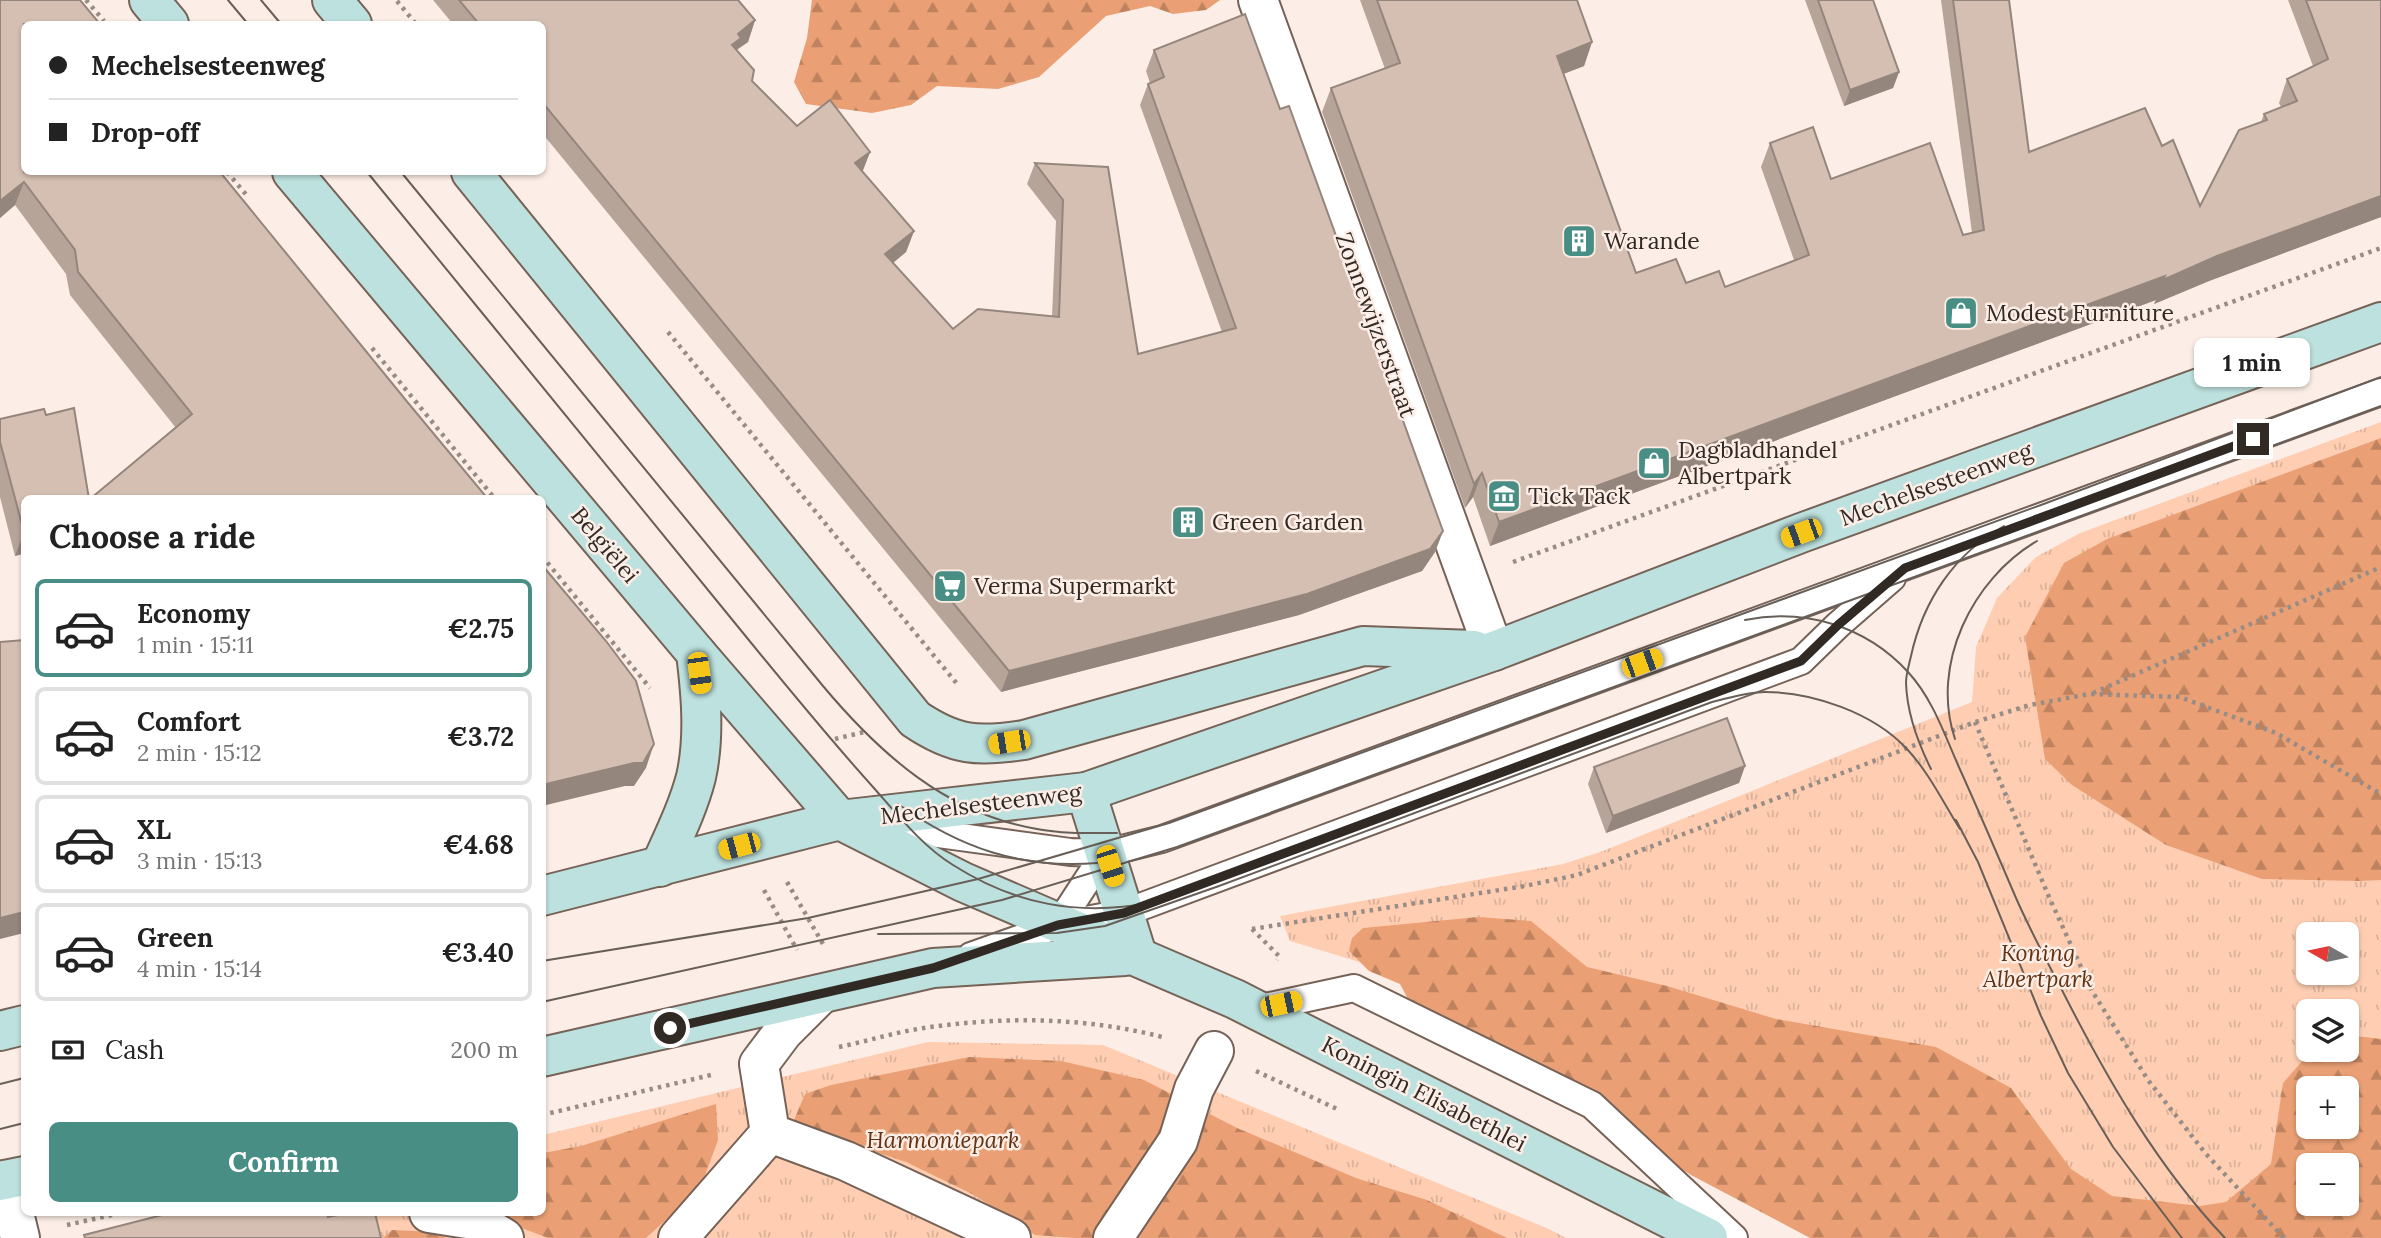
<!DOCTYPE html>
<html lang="en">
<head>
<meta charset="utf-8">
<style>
  body { margin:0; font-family:Lora,serif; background:#f6f6f6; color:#222; height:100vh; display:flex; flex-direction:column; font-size:26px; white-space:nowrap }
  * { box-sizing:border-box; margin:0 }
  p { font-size:23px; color:#767676 }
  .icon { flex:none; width:38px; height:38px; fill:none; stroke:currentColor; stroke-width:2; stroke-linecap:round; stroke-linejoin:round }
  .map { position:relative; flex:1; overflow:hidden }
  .details { position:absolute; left:21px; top:495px; width:525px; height:721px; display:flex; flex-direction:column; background:#fff; border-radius:10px; box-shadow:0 2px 5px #0004 }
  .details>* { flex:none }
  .guide { position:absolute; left:21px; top:21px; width:525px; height:154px; border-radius:10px; box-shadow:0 2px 5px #0004; display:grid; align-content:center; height:154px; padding:0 28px; background:#fff }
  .needle { width:46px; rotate:279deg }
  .fabs { position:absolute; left:2296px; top:922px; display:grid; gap:14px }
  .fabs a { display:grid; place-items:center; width:63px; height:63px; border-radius:10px; background:#fff; box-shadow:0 2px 5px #0004; font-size:35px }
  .end { position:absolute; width:32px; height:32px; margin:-16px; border:9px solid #312924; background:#fff; box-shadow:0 0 0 4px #fff }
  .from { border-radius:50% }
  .bubble { position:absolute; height:49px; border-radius:10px; background:#fff; box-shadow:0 2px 5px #0004; font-size:23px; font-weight:800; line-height:49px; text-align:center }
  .car { position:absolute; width:21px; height:42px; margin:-21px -10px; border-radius:9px; box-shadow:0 0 5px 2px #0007; background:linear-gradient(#f5c518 24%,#345 0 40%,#f5c518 0 76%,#345 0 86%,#f5c518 0) }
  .guide b { display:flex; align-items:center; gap:24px; height:66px; font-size:26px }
  .guide b+b { border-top:2px solid #e0e0e0 }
  .guide i { width:18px; height:18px; background:#222 }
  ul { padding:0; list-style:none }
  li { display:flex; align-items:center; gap:21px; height:98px; margin:0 14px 10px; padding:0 14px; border:4px solid #e0e0e0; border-radius:10px }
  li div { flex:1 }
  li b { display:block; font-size:26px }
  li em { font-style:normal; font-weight:800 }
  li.on { border-color:#488e85 }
  li>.icon { width:63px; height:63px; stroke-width:1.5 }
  h2 { padding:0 28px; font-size:32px; line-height:84px }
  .pay { display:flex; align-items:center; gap:18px; height:77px; padding:0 28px; font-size:26px }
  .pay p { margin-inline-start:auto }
  .button { display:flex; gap:14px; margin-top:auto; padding:14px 28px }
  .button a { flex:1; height:80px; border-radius:10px; background:#488e85; color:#fff; font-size:28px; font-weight:800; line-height:80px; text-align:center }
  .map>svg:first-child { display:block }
</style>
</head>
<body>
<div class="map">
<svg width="2381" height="1238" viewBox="0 0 2381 1238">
  <defs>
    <pattern id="grass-tufts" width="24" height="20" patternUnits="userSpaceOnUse" patternTransform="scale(1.75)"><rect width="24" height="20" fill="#ffceb2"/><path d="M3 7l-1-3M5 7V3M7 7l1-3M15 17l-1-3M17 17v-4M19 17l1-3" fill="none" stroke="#dbb199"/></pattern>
    <pattern id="forest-firs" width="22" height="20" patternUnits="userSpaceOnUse" patternTransform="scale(1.75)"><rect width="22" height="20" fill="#eaa074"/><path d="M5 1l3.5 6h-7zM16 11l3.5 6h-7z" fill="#be825f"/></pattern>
  </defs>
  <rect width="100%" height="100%" fill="#fceee6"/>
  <g fill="url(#grass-tufts)" fill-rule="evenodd">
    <path d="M2381 422V1238H1822L1415 985 1379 968 1290 941 1280 916 1563 864 1603 851 1972 702 1976 647 1997 598 2036 557 2080 533ZM2308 934H2347V973H2308ZM2308 1012H2347V1050H2308ZM2308 1088H2347V1127H2308ZM2308 1166H2347V1204H2308Z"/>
    <polygon points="928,1042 1103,1045 1549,1229 1566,1238 374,1238 324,1228 321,1213 542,1213 543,1135"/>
  </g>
  <g fill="url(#forest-firs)" fill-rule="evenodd">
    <polygon points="812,0 1220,0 1206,10 1173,14 1150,6 1106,16 1039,77 998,89 937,86 911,105 872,113 806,104 794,82 807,38"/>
    <polygon points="2381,438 2381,880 2359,881 2262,879 2166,845 2072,785 2045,759 2025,637 2064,563 2107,539"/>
    <path d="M1478 917 1531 921 1587 967 1667 986 1776 1019 1936 1047 2011 1088 2071 1169 2112 1196 2200 1206 2226 1202 2271 1164 2283 1083 2311 1051 2347 1050V1035L2381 1039V1238H1810L1691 1175 1409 1001 1400 984 1369 971 1349 951 1352 938 1363 928ZM2308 1088H2347V1127H2308ZM2308 1166H2347V1204H2308Z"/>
    <polygon points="969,1057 1061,1061 1144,1080 1237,1128 1356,1178 1427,1200 1507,1238 1075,1238 1035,1235 974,1195 906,1162 851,1144 794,1120 805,1094 831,1085"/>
    <polygon points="716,1104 718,1140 700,1189 646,1238 548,1238 482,1213 542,1213 543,1153 581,1146"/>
    <polygon points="392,1230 436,1232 446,1238 383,1238"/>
  </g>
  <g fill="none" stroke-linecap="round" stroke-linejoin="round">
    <g stroke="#766257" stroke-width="30">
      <g id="lane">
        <polyline points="880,826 1070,852 1105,853 1162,839 2381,392"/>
        <polyline points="1058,925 1105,853"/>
        <polyline points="971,956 1058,925 1124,913 1801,661 1838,625 1892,578"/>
        <polyline points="1256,1009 1354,988 1592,1105 1734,1238"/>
      </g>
    </g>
    <g stroke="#766257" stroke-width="42">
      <g id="street">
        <polyline points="1258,0 1494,651"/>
        <polyline points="821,994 783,1032 759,1064 770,1133 846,1161 1011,1238"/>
        <polyline points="6,1180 20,1238"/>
        <polyline points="429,1213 474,1220 504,1238"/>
        <polyline points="678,1238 770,1133"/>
        <polyline points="1113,1238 1178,1141 1194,1089 1214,1051"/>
      </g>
    </g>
    <g stroke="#766257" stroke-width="42">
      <g id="secondary">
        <polyline points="149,0 169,24"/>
        <polyline points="332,0 352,24"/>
        <polyline points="292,172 696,653 840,820 963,882 1235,999 1708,1238"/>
        <path d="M471 172 915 719C955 746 978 747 1024 740L1363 646 1474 650"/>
        <polyline points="1086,792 1137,955"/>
        <path d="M660 867C673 838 688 808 696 777 705 737 701 694 696 653"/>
        <polyline points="542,896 840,820 1086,792 1494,651 1801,533 2381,322"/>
        <polyline points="0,1031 24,1025"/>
        <polyline points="542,1057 933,968 1125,956"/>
        <polyline points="0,1181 24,1176"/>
      </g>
    </g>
    <g stroke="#988d86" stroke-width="4.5" stroke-dasharray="3.5 5" stroke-linecap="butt">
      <polyline points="86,0 104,21"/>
      <polyline points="397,1 416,24"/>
      <polyline points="227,172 249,198"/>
      <polyline points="668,332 958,685"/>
      <polyline points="372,348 495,499"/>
      <polyline points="542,556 650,688"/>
      <polyline points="1513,562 2381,248"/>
      <polyline points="2093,693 2381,567"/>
      <polyline points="1975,722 2049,897 2092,991 2148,1080 2206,1154 2284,1238"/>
      <polyline points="835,739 864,732"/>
      <polyline points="787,882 823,944"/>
      <polyline points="764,890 797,950"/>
      <polyline points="1252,929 1525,886 1577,875 1975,722 2030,705 2089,694 2180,697 2276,733 2381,794"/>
      <polyline points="1252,929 1279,956 1277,960"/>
      <path d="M839 1047C868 1041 896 1032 924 1028 1004 1016 1088 1017 1166 1038"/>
      <polyline points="1256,1071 1337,1109"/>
      <polyline points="542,1115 711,1075"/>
      <polyline points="67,1225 121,1213"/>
    </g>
    <use href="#lane" stroke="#fff" stroke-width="26"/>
    <use href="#street" stroke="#fff" stroke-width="38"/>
    <use href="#secondary" stroke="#bde1de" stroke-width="38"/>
    <g stroke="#695f59" stroke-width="2">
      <polyline points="228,0 248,24"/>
      <polyline points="261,0 281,24"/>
      <path d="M367 172C491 324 616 476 739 628 783 682 827 736 873 787 897 814 922 846 953 865 1016 905 1078 916 1151 903"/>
      <path d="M401 172 823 686C880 754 947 814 1037 829 1063 834 1091 833 1117 833"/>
      <path d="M1745 620C1805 608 1866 626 1908 672 1932 698 1944 733 1958 765 1977 807 1995 849 2013 891 2028 927 2047 961 2065 996 2109 1082 2158 1167 2225 1238"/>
      <path d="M1955 739C1930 665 1972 579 2037 541"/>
      <path d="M1931 769C1918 743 1907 713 1906 683 1906 674 1909 665 1911 656 1923 601 1954 554 2004 526"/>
      <path d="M898 804C960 848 1020 869 1097 863"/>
      <polyline points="1956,820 1978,862 2041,1016 2068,1073 2113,1147 2182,1238"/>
      <path d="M878 934 1057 933 1105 926 1219 886 1712 702C1729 698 1747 692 1765 692 1813 692 1873 713 1906 748 1928 771 1943 802 1960 829"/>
      <polyline points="542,961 808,918 978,879 1169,823 2041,505 2381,377"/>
      <polyline points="542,1002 1002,900 1177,847 2381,406"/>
      <polyline points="0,1084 24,1078"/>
      <polyline points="0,1129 24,1123"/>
    </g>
  </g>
  <g fill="#b7a499">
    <polygon points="0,0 409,404 176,428 70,295 66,274 15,205 0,218"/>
    <polygon points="433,0 738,0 755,20 748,42 737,50 752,81 797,126 870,152 862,172 914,231 906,252 893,263 953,329 1052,317 1056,221 1027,184 1035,163 1108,167 1138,354 1222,332 1140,105 1148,84 1150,83 1146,71 1154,50 1280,109 1443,531 1435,552 1422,571 1299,615 1001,692 542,133 542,24 453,24"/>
    <polygon points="1360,0 1577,0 1592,42 1584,66 1563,74 1636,273 1686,283 1725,287 1794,260 1761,167 1770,143 1831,179 1963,235 1972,233 1941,0 2009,0 2029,152 2162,146 2200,206 2261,122 2264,114 2281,107 2279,103 2287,79 2313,66 2288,0 2381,0 2381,217 2209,281 2154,304 2156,300 1490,546 1473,497 1465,508 1322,112 1331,88 1385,69"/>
    <polygon points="1805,0 1873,0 1899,72 1893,88 1844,106"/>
    <polygon points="46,415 24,499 24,563 22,554 15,556 0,497 0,419"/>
    <polygon points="1745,766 1739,783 1606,833 1588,784 1594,767"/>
  </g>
  <g fill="#95867d">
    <polygon points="755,20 748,42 736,50 732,45 738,34"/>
    <polygon points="1592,42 1584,66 1548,80 1557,56"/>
    <polygon points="1899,72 1893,88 1844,106 1850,90"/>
    <polygon points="870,152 862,173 855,163"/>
    <polygon points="24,182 15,205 0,218 0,201"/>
    <polygon points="2381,196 2381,217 2209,281 2154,304 2156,300 1490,546 1499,522"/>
    <polygon points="914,231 906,252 877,276 885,254"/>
    <polygon points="1482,473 1473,497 1465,508 1474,484"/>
    <polygon points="1443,531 1435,552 1422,571 1299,615 1001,692 1009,671"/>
    <polygon points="24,532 24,547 22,554 15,556"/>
    <polygon points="654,744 646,768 634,786 625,786 542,806 542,785"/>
    <polygon points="1745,766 1739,783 1606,833 1613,816"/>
    <polygon points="24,912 24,933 0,939 0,918"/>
  </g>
  <g fill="#d5bfb2" stroke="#95867d" stroke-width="2">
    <polygon points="0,0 80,0 100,24 24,24 24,172 220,172 409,404 488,499 90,499 192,414 78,272 75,250 24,182 0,201"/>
    <polygon points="459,0 738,0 755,20 738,34 741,38 732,45 754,70 752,81 797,126 830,100 870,152 855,163 914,231 885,254 953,329 978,309 1059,317 1063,200 1035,163 1108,167 1138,354 1236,328 1148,84 1164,77 1154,50 1245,14 1280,109 1289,106 1443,531 1430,549 1307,594 1009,671 542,102 542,24 479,24"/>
    <polygon points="1377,0 1577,0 1592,42 1557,56 1636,273 1676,259 1686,283 1719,271 1725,287 1809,255 1770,143 1813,127 1831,179 1930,143 1963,235 1984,230 1953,0 2009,0 2029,152 2145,108 2162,146 2173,140 2200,206 2239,130 2267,120 2264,114 2297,101 2287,79 2328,59 2306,0 2381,0 2381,196 2217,256 2163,280 2165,276 1499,522 1482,473 1474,484 1331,88 1400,63"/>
    <polygon points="1818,0 1873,0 1899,72 1850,90"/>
    <polygon points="74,408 89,499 24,499 24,532 0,442 0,419 44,409 46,415"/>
    <polygon points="542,565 606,641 636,681 654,744 643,763 634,763 542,785"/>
    <polygon points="24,640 24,912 0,918 0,642"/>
    <polygon points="1727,718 1745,766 1613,816 1594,767"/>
    <polygon points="170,1213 327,1213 328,1217 347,1213 375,1213 381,1238 85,1238 84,1235"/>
  </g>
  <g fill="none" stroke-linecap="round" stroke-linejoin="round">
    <polyline stroke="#312924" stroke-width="9" points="670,1028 933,968 1058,925 1124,913 1801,661 1838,625 1905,568 2253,439"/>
  </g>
  <defs>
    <g id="building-square" transform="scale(1.75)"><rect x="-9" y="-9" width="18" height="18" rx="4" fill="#488e85" stroke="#fceee6"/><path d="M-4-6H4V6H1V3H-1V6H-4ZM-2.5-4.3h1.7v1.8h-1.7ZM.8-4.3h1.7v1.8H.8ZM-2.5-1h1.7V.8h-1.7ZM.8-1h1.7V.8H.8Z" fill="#fff"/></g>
    <g id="shop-square" transform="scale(1.75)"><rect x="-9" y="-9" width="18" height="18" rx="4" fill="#488e85" stroke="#fceee6"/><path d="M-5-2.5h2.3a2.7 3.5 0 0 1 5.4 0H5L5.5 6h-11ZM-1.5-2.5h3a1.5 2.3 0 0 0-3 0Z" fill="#fff"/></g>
    <g id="museum-square" transform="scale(1.75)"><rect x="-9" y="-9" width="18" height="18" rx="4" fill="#488e85" stroke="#fceee6"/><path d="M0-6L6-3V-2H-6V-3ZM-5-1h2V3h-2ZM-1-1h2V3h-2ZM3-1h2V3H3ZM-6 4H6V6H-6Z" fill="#fff"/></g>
    <g id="supermarket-square" transform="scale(1.75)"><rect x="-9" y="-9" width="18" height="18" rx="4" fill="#488e85" stroke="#fceee6"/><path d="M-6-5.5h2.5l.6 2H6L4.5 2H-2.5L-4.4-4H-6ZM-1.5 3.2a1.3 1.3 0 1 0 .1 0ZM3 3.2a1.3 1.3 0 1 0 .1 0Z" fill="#fff"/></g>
  </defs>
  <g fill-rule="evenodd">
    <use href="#building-square" x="1579" y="241"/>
    <use href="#shop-square" x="1961" y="313"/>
    <use href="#shop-square" x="1654" y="463"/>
    <use href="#museum-square" x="1504" y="496"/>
    <use href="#building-square" x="1188" y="522"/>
    <use href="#supermarket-square" x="950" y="586"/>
  </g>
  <g text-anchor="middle" stroke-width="5" stroke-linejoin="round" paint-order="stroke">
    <g font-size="23" fill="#312924" stroke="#fceee6" text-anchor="start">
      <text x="1604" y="249">Warande</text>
      <text x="1986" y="321">Modest Furniture</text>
      <text x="1678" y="458">Dagbladhandel<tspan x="1678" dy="26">Albertpark</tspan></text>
      <text x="1528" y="504">Tick Tack</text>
      <text x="1212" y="530">Green Garden</text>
      <text x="974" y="594">Verma Supermarkt</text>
    </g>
    <g font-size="23" fill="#312924" stroke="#fceee6">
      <text transform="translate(1376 325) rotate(70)" y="8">Zonnewijzerstraat</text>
      <text transform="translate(1936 484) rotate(-20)" y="8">Mechelsesteenweg</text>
      <text transform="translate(605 545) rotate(50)" y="8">Belgiëlei</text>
      <text transform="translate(981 804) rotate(-7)" y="8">Mechelsesteenweg</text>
      <text transform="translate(1424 1094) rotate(27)" y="8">Koningin Elisabethlei</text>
    </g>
    <g font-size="23" font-style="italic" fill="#623212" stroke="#fceee6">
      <text x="2038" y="961">Koning<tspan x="2038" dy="26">Albertpark</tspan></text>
      <text x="943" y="1148">Harmoniepark</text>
    </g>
  </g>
</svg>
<div class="fabs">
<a><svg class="needle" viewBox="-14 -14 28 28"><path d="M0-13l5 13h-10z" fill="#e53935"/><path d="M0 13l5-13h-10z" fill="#767676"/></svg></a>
<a><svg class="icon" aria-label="layers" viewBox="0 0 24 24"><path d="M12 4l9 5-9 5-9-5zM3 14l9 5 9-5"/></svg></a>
<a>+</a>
<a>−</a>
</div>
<i class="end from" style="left:670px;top:1028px"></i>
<i class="end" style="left:2253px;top:439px"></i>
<div class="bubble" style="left:2194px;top:338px;width:116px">1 min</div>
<i class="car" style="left:1801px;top:533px;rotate:250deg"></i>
<i class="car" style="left:1642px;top:663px;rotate:70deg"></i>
<i class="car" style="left:699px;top:673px;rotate:172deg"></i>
<i class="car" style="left:1009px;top:742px;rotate:261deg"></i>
<i class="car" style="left:739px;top:846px;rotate:255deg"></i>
<i class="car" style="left:1110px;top:866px;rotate:162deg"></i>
<i class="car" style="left:1281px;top:1004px;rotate:78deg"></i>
<div class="guide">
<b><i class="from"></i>Mechelsesteenweg</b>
<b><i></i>Drop-off</b>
</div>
<section class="details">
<h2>Choose a ride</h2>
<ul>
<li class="on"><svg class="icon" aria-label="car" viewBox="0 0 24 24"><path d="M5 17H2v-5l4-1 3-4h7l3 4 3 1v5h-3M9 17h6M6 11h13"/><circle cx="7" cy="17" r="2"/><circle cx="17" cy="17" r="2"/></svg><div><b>Economy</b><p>1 min · 15:11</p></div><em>€2.75</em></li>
<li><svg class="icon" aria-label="car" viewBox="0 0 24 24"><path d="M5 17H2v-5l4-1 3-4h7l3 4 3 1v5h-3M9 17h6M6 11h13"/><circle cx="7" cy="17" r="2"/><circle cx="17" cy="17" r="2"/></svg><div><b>Comfort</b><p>2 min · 15:12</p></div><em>€3.72</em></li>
<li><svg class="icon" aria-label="car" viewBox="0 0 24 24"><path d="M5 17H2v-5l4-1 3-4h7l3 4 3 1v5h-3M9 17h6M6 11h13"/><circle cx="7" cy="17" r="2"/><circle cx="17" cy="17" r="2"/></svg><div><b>XL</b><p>3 min · 15:13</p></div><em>€4.68</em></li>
<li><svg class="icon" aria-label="car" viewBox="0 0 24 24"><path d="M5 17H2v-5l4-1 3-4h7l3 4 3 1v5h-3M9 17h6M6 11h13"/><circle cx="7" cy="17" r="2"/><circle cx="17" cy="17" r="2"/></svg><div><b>Green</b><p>4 min · 15:14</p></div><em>€3.40</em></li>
</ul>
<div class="pay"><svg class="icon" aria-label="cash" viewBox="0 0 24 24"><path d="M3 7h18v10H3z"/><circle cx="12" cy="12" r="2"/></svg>Cash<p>200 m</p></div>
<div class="button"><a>Confirm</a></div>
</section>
</div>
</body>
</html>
